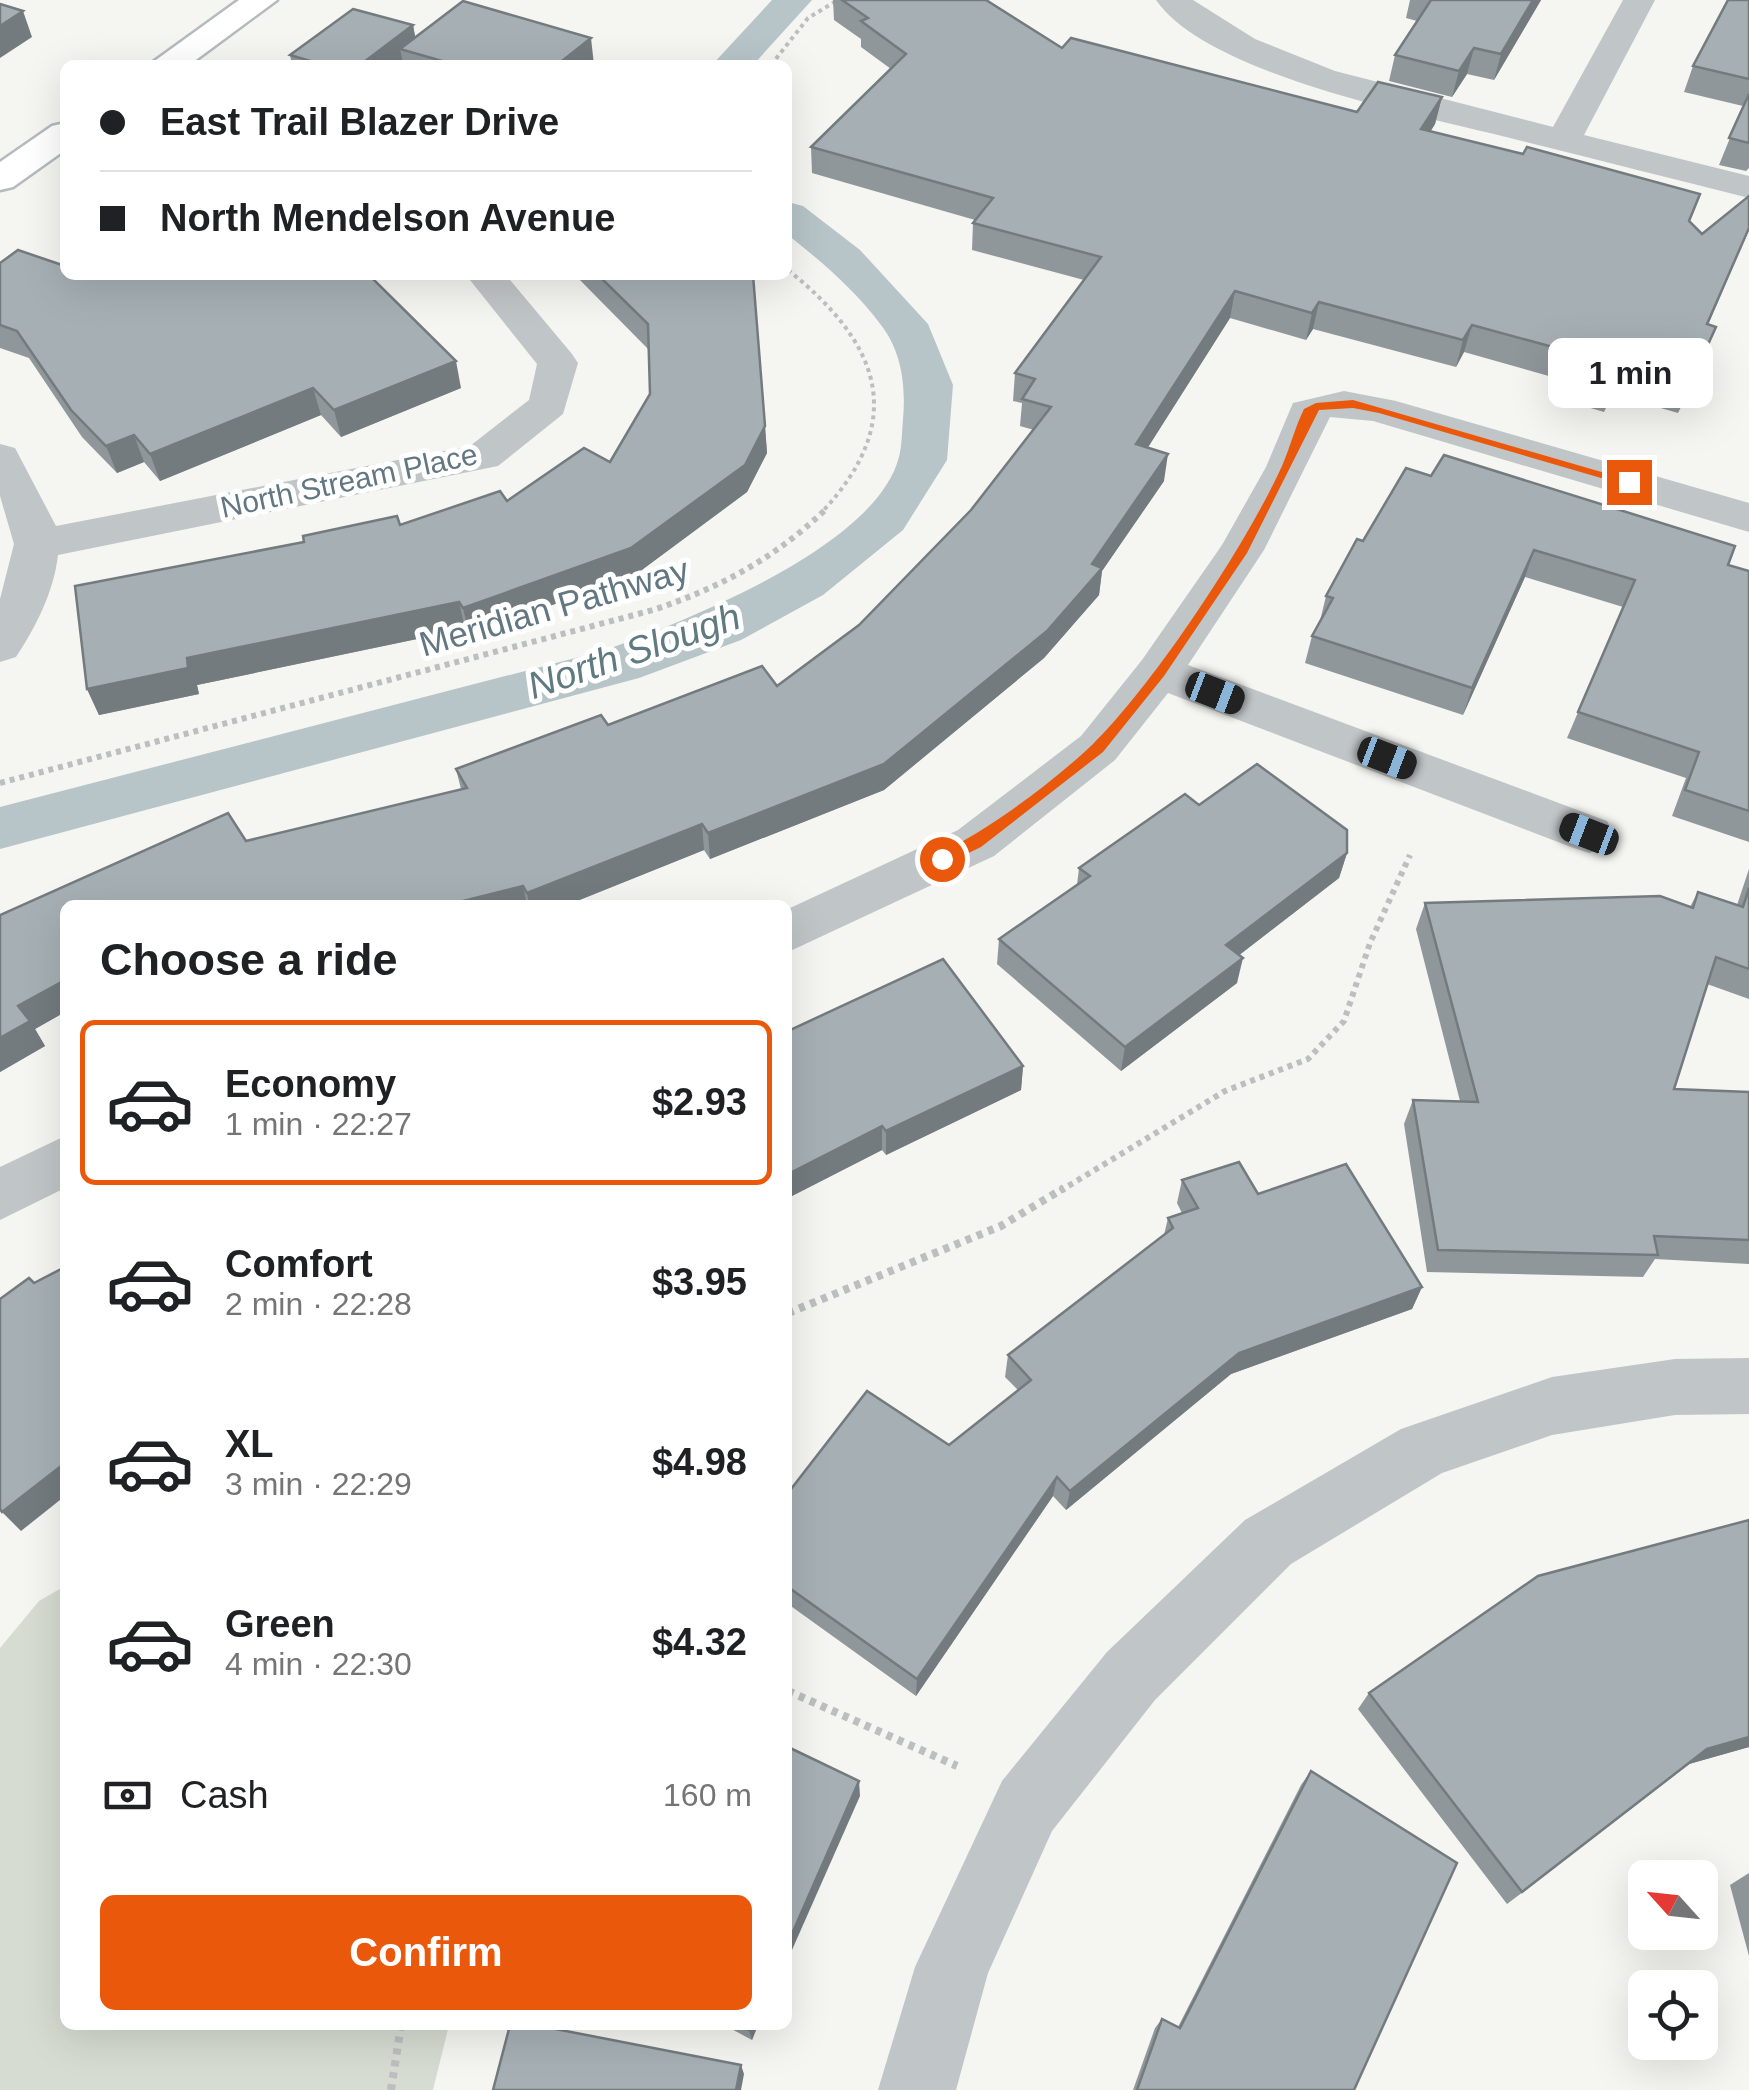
<!DOCTYPE html>
<html lang="en">
<head>
<meta charset="utf-8">
<style>
  body { margin:0; font-family:Helvetica,sans-serif; background:#f6f6f6; color:#202124; height:100vh; display:flex; flex-direction:column; font-size:38px; white-space:nowrap }
  * { box-sizing:border-box; margin:0 }
  p { font-size:32px; color:#757577 }
  .icon { flex:none; width:55px; height:55px; fill:none; stroke:currentColor; stroke-width:2; stroke-linecap:round; stroke-linejoin:round }
  .map { position:relative; flex:1; overflow:hidden }
  .sheet { position:absolute; left:60px; top:900px; width:732px; height:1130px; display:flex; flex-direction:column; background:#fff; border-radius:15px; box-shadow:0 10px 40px #0002 }
  .sheet>* { flex:none }
  .hud { position:absolute; left:60px; top:60px; width:732px; height:220px; border-radius:15px; box-shadow:0 10px 40px #0002; display:grid; align-content:center; height:220px; padding:0 40px; background:#fff }
  .needle { width:65px; rotate:297deg }
  .tools { position:absolute; left:1628px; top:1860px; display:grid; gap:20px }
  .tools a { display:grid; place-items:center; width:90px; height:90px; border-radius:15px; background:#fff; box-shadow:0 10px 40px #0002; font-size:50px }
  .end { position:absolute; width:45px; height:45px; margin:-22px; border:12px solid #ea580c; background:#fff; box-shadow:0 0 0 5px #fff }
  .from { border-radius:50% }
  .bubble { position:absolute; height:70px; border-radius:15px; background:#fff; box-shadow:0 10px 40px #0002; font-size:32px; font-weight:700; line-height:70px; text-align:center }
  .car { position:absolute; width:30px; height:60px; margin:-30px -15px; border-radius:12px; box-shadow:0 0 8px 2px #0007; background:linear-gradient(#222 24%,#8ab4d8 0 40%,#222 0 76%,#8ab4d8 0 86%,#222 0) }
  .hud b { display:flex; align-items:center; gap:35px; height:95px; font-size:38px }
  .hud b+b { border-top:2px solid #e0e0e0 }
  .hud i { width:25px; height:25px; background:#202124 }
  ul { padding:0; list-style:none }
  li { display:flex; align-items:center; gap:30px; height:165px; margin:0 20px 15px; padding:0 20px; border:5px solid transparent; border-radius:15px }
  li div { flex:1 }
  li b { display:block; font-size:38px }
  li em { font-style:normal; font-weight:700 }
  li.selected { border-color:#ea580c }
  li>.icon { width:90px; height:90px; stroke-width:1.5 }
  h2 { padding:0 40px; font-size:45px; line-height:120px }
  .pay { display:flex; align-items:center; gap:25px; height:110px; padding:0 40px; font-size:38px }
  .pay p { margin-inline-start:auto }
  .cta { display:flex; gap:20px; margin-top:auto; padding:20px 40px }
  .cta a { flex:1; height:115px; border-radius:15px; background:#ea580c; color:#fff; font-size:40px; font-weight:700; line-height:115px; text-align:center }
  .map>svg:first-child { display:block }
</style>
</head>
<body>
<div class="map">
<svg width="1749" height="2090" viewBox="0 0 1749 2090">
  <rect width="100%" height="100%" fill="#f5f5f1"/>
  <polygon fill="#d6dcd2" points="65,1586 65,2025 449,2025 433,2090 0,2090 0,1648 39,1601"/>
  <g fill="none" stroke-linecap="round" stroke-linejoin="round">
    <g fill="#b7c5c8" fill-rule="evenodd">
      <polygon points="772,0 812,0 753,65 712,65"/>
      <path d="M788 202 803 206 860 250 928 324 953 385 947 460 903 530 823 595 741 640 639 678 0 849V807L606 650C685 621 876 547 899 457 902 445 902 431 903 419 906 387 902 352 881 325 855 290 822 262 788 235Z"/>
    </g>
    <g stroke="#b4babe" stroke-width="5">
      <g id="secondary">
        <polygon points="239,0 277,0 189,65 149,65"/>
        <polygon points="65,123 65,150 13,187 0,190 0,162 52,126"/>
      </g>
    </g>
    <g stroke="#bcbec0" stroke-width="4" stroke-dasharray="4 4" stroke-linecap="butt">
      <polyline points="771,65 808,18 838,0"/>
      <path d="M788 270C878 342 910 418 822 512"/>
    </g>
    <g stroke="#bcbec0" stroke-width="6" stroke-dasharray="5 5" stroke-linecap="butt">
      <path d="M0 783 653 610C719 588 774 559 825 510"/>
      <polyline points="1060,1191 1225,1091 1308,1059 1344,1021 1370,943 1410,855"/>
    </g>
    <g stroke="#bcbec0" stroke-width="8" stroke-dasharray="6 6" stroke-linecap="butt">
      <polyline points="788,1313 1001,1226 1064,1188"/>
      <polyline points="788,1691 957,1766"/>
      <polyline points="391,2090 401,2025"/>
    </g>
    <g fill="#c0c5c7" fill-rule="evenodd">
      <path d="M1156 0H1193L1255 39 1335 71 1553 127 1623 0H1655L1584 135 1749 176V198C1665 177 1582 156 1498 135 1413 114 1206 73 1156 0Z"/>
      <path d="M466 275H506L572 354 578 363 563 414 498 466 58 555C54 591 36 627 16 657L0 662V599L14 544 0 496V444L15 448 56 526 470 446 529 400 537 364Z"/>
      <polygon points="1344,391 1396,401 1749,503 1749,532 1373,421 1330,417 1264,550 1188,665 1607,821 1614,834 1607,847 1589,853 1571,847 1168,693 1115,760 994,856 788,952 788,909 958,830 1081,736 1142,660 1222,545 1266,467 1293,403"/>
      <polygon points="65,1136 65,1188 0,1220 0,1167"/>
      <polygon points="1749,1358 1749,1414 1675,1415 1552,1435 1442,1473 1291,1564 1155,1700 1052,1831 988,1973 956,2090 878,2090 915,1967 1002,1781 1107,1652 1245,1520 1401,1429 1552,1377 1675,1359"/>
    </g>
    <use href="#secondary" fill="#fff" fill-rule="evenodd"/>
  </g>
  <g fill="#8f979b">
    <polygon points="833,0 986,0 1062,48 1357,112 1442,97 1435,124 1430,132 1690,222 1702,234 1749,229 1708,325 1705,354 1678,413 1612,394 1604,412 1557,398 1563,380 1464,352 1456,367 1313,329 1306,340 1230,318 1148,447 1164,481 1102,571 1099,595 1044,658 884,790 710,859 704,850 567,905 65,905 65,1012 35,1029 45,1046 0,1072 0,915 246,841 461,789 456,769 608,725 777,686 859,625 971,510 1034,430 1020,426 1022,403 1013,401 1015,373 1084,280 972,250 973,223 975,220 812,173 811,147 891,69 861,47 861,39 834,20"/>
    <polygon points="1410,0 1541,0 1494,80 1467,74 1452,97 1389,81 1395,55 1417,21 1406,18"/>
    <polygon points="1749,0 1749,168 1746,171 1719,165 1743,106 1684,92 1693,66"/>
    <polygon points="413,25 415,38 594,65 403,65 403,63 400,65 292,65 290,55"/>
    <polygon points="0,263 65,275 372,278 461,388 341,437 321,415 160,481 144,462 117,473 82,437 29,358 0,348"/>
    <polygon points="575,275 753,275 767,453 747,492 635,575 469,635 465,629 197,685 199,694 99,715 87,689 400,525 507,501 610,462 650,394 648,349"/>
    <polygon points="1406,468 1749,571 1749,842 1672,816 1686,778 1567,738 1623,607 1525,577 1463,715 1305,663 1312,636 1320,621 1326,596 1363,541"/>
    <polygon points="1347,853 1339,878 1239,955 1237,983 1121,1071 997,964 999,939 1077,885 1079,868"/>
    <polygon points="1749,869 1749,999 1707,984 1674,1089 1749,1092 1749,1264 1655,1259 1643,1277 1427,1272 1404,1124 1413,1100 1460,1101 1416,929 1425,903 1690,907 1698,892 1737,905"/>
    <polygon points="943,959 1023,1066 1021,1090 886,1155 882,1150 788,1198"/>
    <polygon points="1182,1180 1258,1194 1422,1287 1412,1309 1231,1374 1066,1510 1053,1496 916,1696 788,1604 788,1493 949,1445 1018,1390 1005,1377 1008,1355 1164,1235 1168,1218 1182,1213 1177,1203"/>
    <polygon points="1749,1520 1749,1747 1689,1764 1507,1904 1358,1709 1369,1693"/>
    <polygon points="1311,1771 1354,2090 1133,2090 1155,2028 1162,2019 1178,2027 1301,1785"/>
    <polygon points="1749,1873 1749,1956 1730,1885"/>
    <polygon points="724,2025 758,2025 752,2040"/>
  </g>
  <g fill="#747b7e">
    <polygon points="1533,0 1541,0 1494,80 1501,54"/>
    <polygon points="23,11 32,37 0,58 0,26"/>
    <polygon points="413,25 418,51 400,49 403,63 400,65 360,65"/>
    <polygon points="591,38 594,65 557,65"/>
    <polygon points="1474,48 1467,74 1452,97 1459,71"/>
    <polygon points="1442,97 1435,124 1415,156 1421,129"/>
    <polygon points="1235,291 1230,318 1133,471 1136,444"/>
    <polygon points="1319,302 1313,329 1306,340 1312,313"/>
    <polygon points="1472,325 1464,352 1456,367 1463,340"/>
    <polygon points="1716,327 1705,354 1678,413 1689,386"/>
    <polygon points="456,361 461,388 341,437 334,410"/>
    <polygon points="1622,367 1612,394 1604,412 1614,385"/>
    <polygon points="313,388 321,415 160,481 150,454"/>
    <polygon points="765,426 767,453 747,492 635,575 469,635 463,608"/>
    <polygon points="134,435 144,462 117,473 106,446"/>
    <polygon points="1168,454 1164,481 1102,571 1099,595 1044,658 884,790 710,859 708,833 1092,564"/>
    <polygon points="1534,550 1525,577 1463,715 1472,688"/>
    <polygon points="459,602 465,629 197,685 199,694 99,715 87,689 187,658"/>
    <polygon points="702,824 704,850 567,905 529,905 527,893"/>
    <polygon points="1347,853 1339,878 1220,970 1226,945"/>
    <polygon points="523,886 527,905 447,905"/>
    <polygon points="1243,958 1237,983 1121,1071 1125,1047"/>
    <polygon points="65,980 65,1012 35,1029 45,1046 0,1072 0,1038 18,1006"/>
    <polygon points="1023,1066 1021,1090 886,1155 886,1131"/>
    <polygon points="882,1126 882,1150 788,1198 788,1174"/>
    <polygon points="1422,1287 1412,1309 1231,1374 1066,1510 1070,1491 1239,1353"/>
    <polygon points="65,1463 65,1496 21,1531 2,1512"/>
    <polygon points="1057,1477 1053,1496 916,1696 917,1679"/>
    <polygon points="1749,1737 1749,1747 1689,1764 1507,1904 1707,1749"/>
    <polygon points="859,1781 860,1796 788,1959 788,1943"/>
    <polygon points="751,2025 758,2025 752,2040 749,2030"/>
    <polygon points="741,2065 744,2074 741,2090 736,2090"/>
  </g>
  <g fill="#a6b0b4" stroke="#747b7e" stroke-width="2.5">
    <polygon points="842,0 986,0 1062,48 1071,38 1357,112 1378,82 1442,97 1421,129 1523,154 1527,147 1700,194 1689,221 1702,234 1749,196 1749,228 1707,324 1716,327 1689,386 1622,367 1614,385 1566,371 1575,353 1472,325 1463,340 1319,302 1312,313 1235,291 1136,444 1168,454 1092,564 1102,568 1047,631 884,764 708,833 702,824 527,893 523,886 447,905 65,905 65,980 18,1006 30,1021 0,1038 0,915 228,813 246,841 467,788 456,769 601,715 608,725 762,666 777,686 859,625 971,510 1051,407 1022,399 1035,379 1015,373 1101,257 973,223 993,198 811,147 906,54 861,21 868,18"/>
    <polygon points="1431,0 1533,0 1501,54 1474,48 1459,71 1395,55"/>
    <polygon points="1728,0 1749,0 1749,79 1693,66"/>
    <polygon points="463,1 591,38 557,65 456,65 400,49"/>
    <polygon points="0,4 23,11 0,26"/>
    <polygon points="353,9 413,25 360,65 324,65 290,55"/>
    <polygon points="1749,94 1749,143 1729,138"/>
    <polygon points="18,250 65,266 65,275 369,275 456,361 334,410 313,388 150,454 134,435 106,446 71,410 17,331 0,325 0,263"/>
    <polygon points="598,275 753,275 765,426 745,465 631,548 463,608 459,602 187,658 188,668 87,689 75,586 304,542 303,536 397,516 400,525 500,491 507,501 584,448 610,462 650,394 648,324"/>
    <polygon points="1444,455 1735,546 1728,565 1749,571 1749,811 1685,790 1699,752 1578,712 1635,580 1534,550 1472,688 1312,636 1333,598 1326,596 1357,539 1363,541 1406,468 1431,476"/>
    <polygon points="1257,764 1347,830 1347,853 1226,945 1243,958 1125,1047 999,939 1090,876 1079,868 1185,794 1199,805"/>
    <polygon points="1749,888 1749,969 1716,957 1674,1089 1749,1092 1749,1240 1654,1236 1658,1255 1438,1250 1413,1100 1478,1102 1425,903 1660,896 1693,908 1698,892 1743,907"/>
    <polygon points="943,959 1023,1066 886,1131 882,1126 788,1174 788,1031"/>
    <polygon points="1239,1162 1258,1194 1346,1164 1422,1287 1239,1353 1070,1491 1057,1477 917,1679 788,1587 788,1493 867,1391 949,1445 1031,1380 1008,1355 1173,1228 1168,1218 1198,1208 1182,1180"/>
    <polygon points="65,1267 65,1463 2,1512 0,1509 0,1299 29,1278 34,1283"/>
    <polygon points="1749,1520 1749,1737 1707,1749 1522,1892 1369,1693 1538,1576"/>
    <polygon points="788,1747 859,1781 788,1943"/>
    <polygon points="1311,1771 1457,1863 1354,2090 1137,2090 1162,2019 1180,2028"/>
    <polygon points="510,2025 535,2025 741,2065 736,2090 493,2090"/>
    <polygon points="739,2025 751,2025 749,2030"/>
  </g>
  <path fill="#ea580c" d="M1353 400 1636 482 1625 485 1379 413 1353 408 1319 410 1247 553 1164 676 1103 752 981 847 948 863H937V855C988 830 1051 784 1093 744 1154 684 1246 545 1282 466 1290 448 1295 427 1304 409L1316 403Z"/>
  <g text-anchor="middle" stroke-width="10" stroke-linejoin="round" paint-order="stroke">
    <g font-size="30" fill="#637783" stroke="#fff">
      <text transform="translate(349 481) rotate(-12)" y="10">North Stream Place</text>
    </g>
    <g font-size="35" fill="#637783" stroke="#fff">
      <text transform="translate(554 607) rotate(-16)" y="12">Meridian Pathway</text>
    </g>
    <g font-size="38" font-style="italic" fill="#5f7a80" stroke="#fff">
      <text transform="translate(634 651) rotate(-19)" y="13">North Slough</text>
    </g>
  </g>
</svg>
<div class="tools">
<a><svg class="needle" viewBox="-14 -14 28 28"><path d="M0-13l5 13h-10z" fill="#e53935"/><path d="M0 13l5-13h-10z" fill="#757577"/></svg></a>
<a><svg class="icon" aria-label="locate" viewBox="0 0 24 24"><circle cx="12" cy="12" r="6"/><path d="M12 2v4M12 18v4M2 12h4M18 12h4"/></svg></a>
</div>
<i class="end from" style="left:942px;top:859px"></i>
<i class="end" style="left:1629px;top:482px"></i>
<div class="bubble" style="left:1548px;top:338px;width:165px">1 min</div>
<i class="car" style="left:1215px;top:693px;rotate:111deg"></i>
<i class="car" style="left:1387px;top:758px;rotate:111deg"></i>
<i class="car" style="left:1589px;top:834px;rotate:291deg"></i>
<div class="hud">
<b><i class="from"></i>East Trail Blazer Drive</b>
<b><i></i>North Mendelson Avenue</b>
</div>
<section class="sheet">
<h2>Choose a ride</h2>
<ul>
<li class="selected"><svg class="icon" aria-label="car" viewBox="0 0 24 24"><path d="M5 17H2v-5l4-1 3-4h7l3 4 3 1v5h-3M9 17h6M6 11h13"/><circle cx="7" cy="17" r="2"/><circle cx="17" cy="17" r="2"/></svg><div><b>Economy</b><p>1 min · 22:27</p></div><em>$2.93</em></li>
<li><svg class="icon" aria-label="car" viewBox="0 0 24 24"><path d="M5 17H2v-5l4-1 3-4h7l3 4 3 1v5h-3M9 17h6M6 11h13"/><circle cx="7" cy="17" r="2"/><circle cx="17" cy="17" r="2"/></svg><div><b>Comfort</b><p>2 min · 22:28</p></div><em>$3.95</em></li>
<li><svg class="icon" aria-label="car" viewBox="0 0 24 24"><path d="M5 17H2v-5l4-1 3-4h7l3 4 3 1v5h-3M9 17h6M6 11h13"/><circle cx="7" cy="17" r="2"/><circle cx="17" cy="17" r="2"/></svg><div><b>XL</b><p>3 min · 22:29</p></div><em>$4.98</em></li>
<li><svg class="icon" aria-label="car" viewBox="0 0 24 24"><path d="M5 17H2v-5l4-1 3-4h7l3 4 3 1v5h-3M9 17h6M6 11h13"/><circle cx="7" cy="17" r="2"/><circle cx="17" cy="17" r="2"/></svg><div><b>Green</b><p>4 min · 22:30</p></div><em>$4.32</em></li>
</ul>
<div class="pay"><svg class="icon" aria-label="cash" viewBox="0 0 24 24"><path d="M3 7h18v10H3z"/><circle cx="12" cy="12" r="2"/></svg>Cash<p>160 m</p></div>
<div class="cta"><a>Confirm</a></div>
</section>
</div>
</body>
</html>
